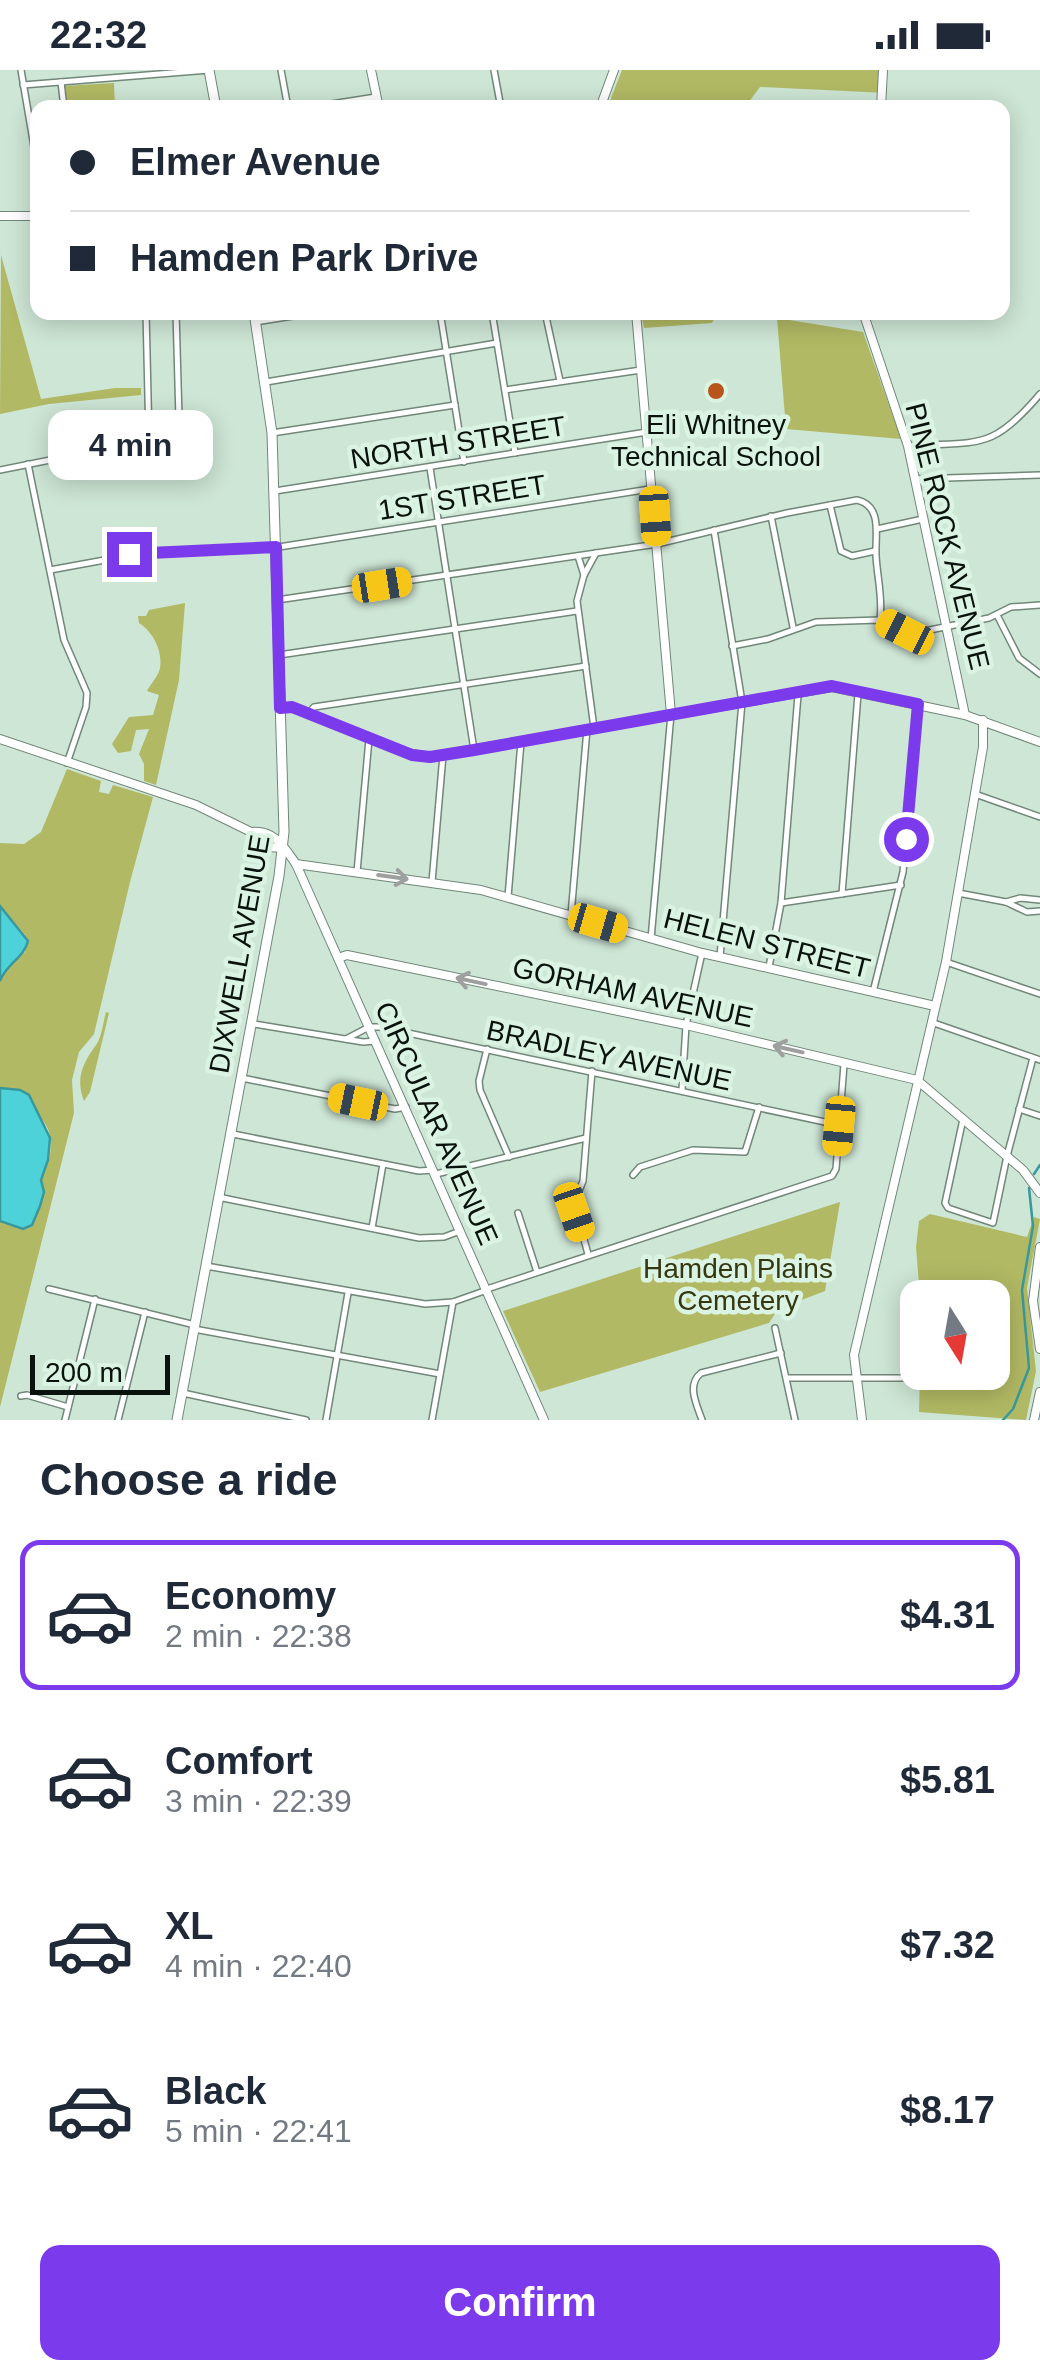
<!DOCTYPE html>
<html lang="en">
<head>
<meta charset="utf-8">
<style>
  body { margin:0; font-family:Helvetica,sans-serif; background:#f2f2f3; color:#1f2937; height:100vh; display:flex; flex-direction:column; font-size:38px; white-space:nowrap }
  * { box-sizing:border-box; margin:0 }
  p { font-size:32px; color:#747a83 }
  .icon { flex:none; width:55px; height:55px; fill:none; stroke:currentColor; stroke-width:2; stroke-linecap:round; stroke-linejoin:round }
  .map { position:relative; height:1350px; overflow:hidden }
  .panel { display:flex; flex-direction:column; background:#fff; flex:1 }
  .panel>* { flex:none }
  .banner { position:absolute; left:30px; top:30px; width:980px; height:220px; border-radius:20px; box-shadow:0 5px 25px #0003; display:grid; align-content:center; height:220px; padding:0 40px; background:#fff }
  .needle { width:65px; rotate:169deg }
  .fabs { position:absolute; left:900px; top:1210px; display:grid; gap:20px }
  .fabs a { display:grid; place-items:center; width:110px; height:110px; border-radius:20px; background:#fff; box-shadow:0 5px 25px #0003; font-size:50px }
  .scale { position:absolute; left:30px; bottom:25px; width:140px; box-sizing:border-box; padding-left:10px; border:5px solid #09120c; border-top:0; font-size:28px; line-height:35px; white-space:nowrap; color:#09120c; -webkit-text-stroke:8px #dbf3e3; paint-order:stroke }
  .end { position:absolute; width:45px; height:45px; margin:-22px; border:12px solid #7c3aed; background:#fff; box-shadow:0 0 0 5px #fff }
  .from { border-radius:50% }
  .bubble { position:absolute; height:70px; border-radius:20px; background:#fff; box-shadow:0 5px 25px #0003; font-size:32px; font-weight:600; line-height:70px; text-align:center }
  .car { position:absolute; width:30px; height:60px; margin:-30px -15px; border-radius:12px; box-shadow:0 0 8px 2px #0007; background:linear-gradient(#f5c518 24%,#345 0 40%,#f5c518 0 76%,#345 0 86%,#f5c518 0) }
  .banner b { display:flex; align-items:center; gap:35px; height:95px; font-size:38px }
  .banner b+b { border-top:2px solid #e0e1e3 }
  .banner i { width:25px; height:25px; background:#1f2937 }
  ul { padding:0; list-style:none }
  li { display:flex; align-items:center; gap:30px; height:150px; margin:0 20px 15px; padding:0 20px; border:5px solid transparent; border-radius:20px }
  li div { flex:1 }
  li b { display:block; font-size:38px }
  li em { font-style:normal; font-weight:600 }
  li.on { border-color:#7c3aed }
  li>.icon { width:90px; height:90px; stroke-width:1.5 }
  h2 { padding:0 40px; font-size:45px; line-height:120px }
  .primary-button { display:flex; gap:20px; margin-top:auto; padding:20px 40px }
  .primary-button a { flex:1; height:115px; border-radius:20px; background:#7c3aed; color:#fff; font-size:40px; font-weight:600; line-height:115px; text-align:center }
  .status { display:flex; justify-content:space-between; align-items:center; height:70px; padding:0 50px; background:#fff; direction:ltr }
  .status svg { height:28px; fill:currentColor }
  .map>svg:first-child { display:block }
</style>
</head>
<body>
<div class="status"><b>22:32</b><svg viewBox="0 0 49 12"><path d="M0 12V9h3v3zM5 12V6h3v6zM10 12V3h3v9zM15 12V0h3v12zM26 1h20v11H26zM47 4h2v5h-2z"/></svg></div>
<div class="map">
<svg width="1040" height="1350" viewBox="0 0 1040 1350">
  <rect width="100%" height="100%" fill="#cee6d6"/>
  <g fill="#b2b964">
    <polygon points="622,0 887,0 887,23 760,17 745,37 612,37 611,28"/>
    <polygon points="114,13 115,37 66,37 63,16"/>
    <polygon points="1,185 41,329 115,318 141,318 141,325 49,334 0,344"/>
    <polygon points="641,243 715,243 715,247 712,253 644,258"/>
    <polygon points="777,248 863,262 901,369 786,359"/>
    <path d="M185 533 179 610 156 715 144 711V694L139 684 149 659 136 660 131 681 118 683 112 674 129 647 153 645 159 625 147 621C150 615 159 605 160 598 163 580 152 561 139 553L138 546H146L149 540Z"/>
    <path d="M67 699 101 711 99 722 109 724 113 715 153 727 130 812 94 964 79 982 72 1010 74 1043 0 1337V1151L12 1156C28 1131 59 1094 49 1062 47 1055 40 1047 37 1041 28 1022 20 1020 0 1018V911L5 898 25 882V865L0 836V773L24 774 41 762Z"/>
    <path d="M106 942 109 943 90 1022 84 1031C75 1008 83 993 96 975 102 967 103 952 106 942Z"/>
    <polygon points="840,1132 825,1221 778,1239 769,1253 540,1322 503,1241"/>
    <polygon points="930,1144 1027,1167 1034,1147 1040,1149 1027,1218 1036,1301 1026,1350 919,1342 920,1303 992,1302 992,1228 920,1227 916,1177 919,1151"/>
  </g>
  <g fill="#4dd2da" stroke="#39989c" stroke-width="2.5">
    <path d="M0 836 28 871C24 888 6 894 0 911Z"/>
    <polygon points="0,1018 20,1020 29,1025 50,1068 48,1090 41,1110 44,1122 40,1136 32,1155 23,1159 0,1151"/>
  </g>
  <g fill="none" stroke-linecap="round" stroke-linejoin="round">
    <g stroke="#39989c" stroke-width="2.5">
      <polyline points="1034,1104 1040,1095"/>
      <polyline points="1003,1350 1013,1339 1029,1298 1022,1220 1033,1156 1029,1118"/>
    </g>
    <g stroke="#718779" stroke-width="8">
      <g id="street">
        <polyline points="21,0 38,100"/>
        <polyline points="281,0 288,38"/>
        <polyline points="494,0 501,38"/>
        <polyline points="61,12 64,38"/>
        <polyline points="23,15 209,0"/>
        <polyline points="306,38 376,27"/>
        <polyline points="146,242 149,370"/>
        <polyline points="440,242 464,392"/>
        <polyline points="492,242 515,383"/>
        <polyline points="545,242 560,311"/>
        <polyline points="255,252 318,242"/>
        <polyline points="266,312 497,273"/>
        <polyline points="505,320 641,300"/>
        <polyline points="272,363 455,335"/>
        <path d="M908 376C979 371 991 382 1040 324"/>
        <polyline points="28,394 64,570 87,623 86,637 67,693"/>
        <polyline points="430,398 474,680"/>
        <polyline points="0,400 160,368 173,362 179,349 176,242"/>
        <polyline points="915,409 1040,405"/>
        <polyline points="275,421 647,362"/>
        <polyline points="830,435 841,481 852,486 875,481"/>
        <polyline points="771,446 793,557"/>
        <polyline points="877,459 923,449"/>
        <polyline points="714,460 742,632 720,887"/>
        <polyline points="578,486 584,505"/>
        <polyline points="50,500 154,481 266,479 650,419"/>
        <path d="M277 530 657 474 787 443 857 430C883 436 875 466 876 485 877 507 883 527 880 550"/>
        <polyline points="997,545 1019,588 1040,604"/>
        <polyline points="732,576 768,569 816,552 880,550 915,563 989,548 1011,537 1040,535"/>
        <polyline points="279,585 577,541"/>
        <polyline points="308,644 314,637 586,596"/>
        <polyline points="594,658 577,531 584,505 596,483"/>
        <polyline points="975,724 1040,747"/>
        <polyline points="357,802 369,669"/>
        <polyline points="432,812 443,685"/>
        <polyline points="958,823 1006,832 1027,842 1040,841"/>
        <polyline points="842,824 858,624"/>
        <polyline points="508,827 521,672"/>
        <polyline points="1006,832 1020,828 1040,830"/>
        <polyline points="781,833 901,815"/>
        <polyline points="571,845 587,659"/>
        <polyline points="651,869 671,644"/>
        <polyline points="946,892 1040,924"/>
        <polyline points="769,897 781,833 798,625"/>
        <polyline points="873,922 903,802 918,634"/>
        <polyline points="931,952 1040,990"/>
        <polyline points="254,954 363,972 376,971"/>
        <polyline points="346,969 369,957 380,957 839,1055"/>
        <polyline points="487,979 479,1011 480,1020 509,1087"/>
        <polyline points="242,1008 395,1039 406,1037"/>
        <polyline points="682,1020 686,955 702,883"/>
        <polyline points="1019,1039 1040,1046"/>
        <polyline points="963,1049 945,1133 948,1138 993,1153 1007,1086 1033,988"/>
        <polyline points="233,1064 419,1101 433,1100"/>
        <polyline points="436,1104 586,1068"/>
        <polyline points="633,1105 640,1097 693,1080 745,1082 759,1037"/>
        <polyline points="218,1127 419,1168 444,1167 460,1161"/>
        <polyline points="518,1143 537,1202"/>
        <polyline points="372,1158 383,1094"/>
        <polyline points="588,1184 574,1133 583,1111 592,1001"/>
        <polyline points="206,1196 425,1234 453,1232 487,1220"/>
        <polyline points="49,1219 195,1255"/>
        <polyline points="487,1219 832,1106 836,1099 844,994"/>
        <polyline points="775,1258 795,1350"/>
        <polyline points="194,1259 440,1304"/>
        <polyline points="787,1308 902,1308"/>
        <polyline points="183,1323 306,1350"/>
        <polyline points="21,1326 27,1325 68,1337"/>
        <polyline points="65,1350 95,1229"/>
        <polyline points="118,1350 145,1242"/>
        <polyline points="326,1350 348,1223"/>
        <polyline points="432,1350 453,1232"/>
        <path d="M702 1350C697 1335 686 1315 701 1303L781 1283"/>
      </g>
    </g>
    <g stroke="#718779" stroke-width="10">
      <g id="secondary">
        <polyline points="371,0 379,38"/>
        <polyline points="600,38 614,0"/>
        <polyline points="881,38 883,0"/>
        <polyline points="0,146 38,146"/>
        <polyline points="636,242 671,644"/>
        <polyline points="863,242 908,376 965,645"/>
        <polyline points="280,637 292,637 407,683 430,687 832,617 965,645 1040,672"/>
        <polyline points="0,669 196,735 251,762 268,777 283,778"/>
        <path d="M251 762C274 759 284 777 296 794L544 1350"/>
        <polyline points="296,794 481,820 702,883 935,936"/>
        <polyline points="338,888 347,885 686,955 917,1010 1023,1100 1040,1123"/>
        <polyline points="1040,1177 1033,1231 1040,1279"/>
        <polyline points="862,1350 854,1285 946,892 983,677 983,650"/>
        <polyline points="1034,1350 1040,1322"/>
      </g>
    </g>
    <g stroke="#718779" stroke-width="11">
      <g id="primary">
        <polyline points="209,0 216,38"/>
        <polyline points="177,1350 279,806 284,762 272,363 254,242"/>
      </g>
    </g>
    <use href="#street" stroke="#fff" stroke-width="5"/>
    <use href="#secondary" stroke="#fff" stroke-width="8"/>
    <use href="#primary" stroke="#fff" stroke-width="9"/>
  </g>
  <defs><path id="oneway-shaft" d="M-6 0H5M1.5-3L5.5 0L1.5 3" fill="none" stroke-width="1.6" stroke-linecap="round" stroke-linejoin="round" transform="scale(2.5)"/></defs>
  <g stroke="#9da09e">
    <use href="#oneway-shaft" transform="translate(393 807) rotate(8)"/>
    <use href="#oneway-shaft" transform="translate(471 911) rotate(-168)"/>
    <use href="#oneway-shaft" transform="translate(788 979) rotate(-167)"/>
  </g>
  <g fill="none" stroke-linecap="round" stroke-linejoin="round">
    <polyline stroke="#7c3aed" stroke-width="12" points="129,484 276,477 280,638 292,637 412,685 430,687 474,680 832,616 918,634 906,769"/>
  </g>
  <circle fill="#b8551b" stroke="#dbf3e3" stroke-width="4" cx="716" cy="321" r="10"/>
  <g text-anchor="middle" stroke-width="9" stroke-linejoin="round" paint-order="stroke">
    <g font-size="28" fill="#09120c" stroke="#dbf3e3">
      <text x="716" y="364">Eli Whitney<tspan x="716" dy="32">Technical School</tspan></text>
    </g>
    <g font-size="28" fill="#09120c" stroke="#dbf3e3">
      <text transform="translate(458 372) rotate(-9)" y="10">NORTH STREET</text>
      <text transform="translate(462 427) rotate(-9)" y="10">1ST STREET</text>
      <text transform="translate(948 466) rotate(76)" y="10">PINE ROCK AVENUE</text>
      <text transform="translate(767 873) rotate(14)" y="10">HELEN STREET</text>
      <text transform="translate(239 884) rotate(-80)" y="10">DIXWELL AVENUE</text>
      <text transform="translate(633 922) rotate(12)" y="10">GORHAM AVENUE</text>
      <text transform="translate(609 985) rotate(12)" y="10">BRADLEY AVENUE</text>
      <text transform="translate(437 1053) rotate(66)" y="10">CIRCULAR AVENUE</text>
    </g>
    <g font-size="28" fill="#353711" stroke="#dbf3e3">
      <text x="738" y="1208">Hamden Plains<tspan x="738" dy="32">Cemetery</tspan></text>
    </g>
  </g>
</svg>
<div class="fabs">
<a><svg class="needle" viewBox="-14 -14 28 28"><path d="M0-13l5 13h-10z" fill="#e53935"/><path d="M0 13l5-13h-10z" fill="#747a83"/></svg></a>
</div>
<div class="scale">200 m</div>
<i class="end from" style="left:906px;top:769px"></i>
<i class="end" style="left:129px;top:484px"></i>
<div class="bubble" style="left:48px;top:340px;width:165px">4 min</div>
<i class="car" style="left:655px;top:446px;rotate:176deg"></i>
<i class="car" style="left:382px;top:515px;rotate:81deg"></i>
<i class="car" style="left:905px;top:562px;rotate:297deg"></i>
<i class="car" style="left:598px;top:853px;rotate:106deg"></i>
<i class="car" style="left:358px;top:1032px;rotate:282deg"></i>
<i class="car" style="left:839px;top:1056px;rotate:185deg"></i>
<i class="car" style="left:574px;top:1142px;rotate:161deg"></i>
<div class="banner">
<b><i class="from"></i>Elmer Avenue</b>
<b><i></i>Hamden Park Drive</b>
</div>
</div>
<section class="panel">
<h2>Choose a ride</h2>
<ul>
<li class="on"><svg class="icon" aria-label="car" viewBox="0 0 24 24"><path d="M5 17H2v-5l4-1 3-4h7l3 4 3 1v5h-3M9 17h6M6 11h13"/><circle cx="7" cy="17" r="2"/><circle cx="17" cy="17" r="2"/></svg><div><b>Economy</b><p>2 min · 22:38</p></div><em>$4.31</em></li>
<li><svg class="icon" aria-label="car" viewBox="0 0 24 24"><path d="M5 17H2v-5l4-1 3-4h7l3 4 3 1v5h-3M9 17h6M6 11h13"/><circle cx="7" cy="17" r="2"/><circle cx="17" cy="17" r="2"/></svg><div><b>Comfort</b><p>3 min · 22:39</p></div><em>$5.81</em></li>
<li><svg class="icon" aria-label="car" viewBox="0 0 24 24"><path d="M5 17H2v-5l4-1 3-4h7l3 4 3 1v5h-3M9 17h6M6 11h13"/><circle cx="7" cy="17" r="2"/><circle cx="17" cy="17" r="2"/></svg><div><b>XL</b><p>4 min · 22:40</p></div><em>$7.32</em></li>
<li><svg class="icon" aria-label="car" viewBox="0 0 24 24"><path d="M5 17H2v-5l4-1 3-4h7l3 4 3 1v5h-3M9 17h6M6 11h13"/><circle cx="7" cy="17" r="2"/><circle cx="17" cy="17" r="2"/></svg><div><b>Black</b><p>5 min · 22:41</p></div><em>$8.17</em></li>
</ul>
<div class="primary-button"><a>Confirm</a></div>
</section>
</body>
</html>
